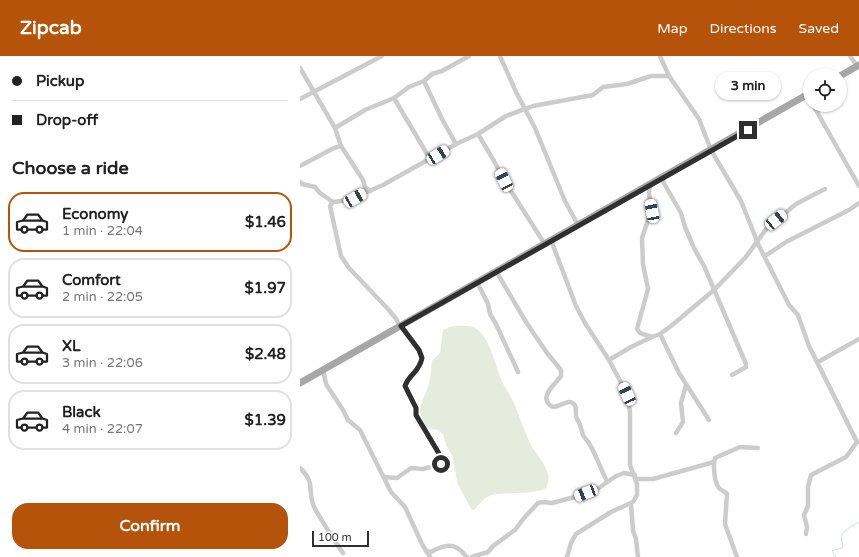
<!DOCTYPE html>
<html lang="en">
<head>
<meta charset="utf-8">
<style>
  body { margin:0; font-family:"Varela Round",sans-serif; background:#f6f6f6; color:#222; height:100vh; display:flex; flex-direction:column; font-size:15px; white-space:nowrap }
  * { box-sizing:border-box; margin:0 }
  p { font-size:13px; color:#767676 }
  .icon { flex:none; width:22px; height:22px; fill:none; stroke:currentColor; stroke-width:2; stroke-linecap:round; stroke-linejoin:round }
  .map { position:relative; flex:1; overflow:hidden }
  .sheet { display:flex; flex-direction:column; background:#fff; width:300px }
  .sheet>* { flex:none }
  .banner { display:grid; align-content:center; height:88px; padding:0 12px; background:#fff }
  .controls { position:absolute; left:503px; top:12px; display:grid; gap:8px }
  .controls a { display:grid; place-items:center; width:44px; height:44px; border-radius:50%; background:#fff; box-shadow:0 1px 3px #0004; font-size:20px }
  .scale { position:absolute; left:12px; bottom:10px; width:57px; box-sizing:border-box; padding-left:4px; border:2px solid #2f2f2f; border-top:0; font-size:11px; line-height:14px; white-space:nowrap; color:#2f2f2f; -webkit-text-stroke:3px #fff; paint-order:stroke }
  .end { position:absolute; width:18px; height:18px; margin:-9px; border:5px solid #2f2f2f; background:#fff; box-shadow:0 0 0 2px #fff }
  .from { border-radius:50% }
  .bubble { position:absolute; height:28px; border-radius:14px; background:#fff; box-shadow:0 1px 3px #0004; font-size:13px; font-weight:700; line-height:28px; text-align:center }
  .car { position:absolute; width:12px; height:24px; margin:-12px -6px; border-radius:5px; box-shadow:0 0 3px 1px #0007; background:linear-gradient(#fff 24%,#345 0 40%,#fff 0 76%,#345 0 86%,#fff 0) }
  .banner b { display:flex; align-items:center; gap:14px; height:38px; font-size:15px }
  .banner b+b { border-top:1px solid #e0e0e0 }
  .banner i { width:10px; height:10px; background:#222 }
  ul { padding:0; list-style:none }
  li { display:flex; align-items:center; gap:12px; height:60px; margin:0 8px 6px; padding:0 4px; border:2px solid #e0e0e0; border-radius:16px }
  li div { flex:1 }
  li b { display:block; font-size:15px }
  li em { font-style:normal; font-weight:700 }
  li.selected { border-color:#b45309 }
  li>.icon { width:36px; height:36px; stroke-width:1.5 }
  h2 { padding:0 12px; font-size:18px; line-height:48px }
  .action { display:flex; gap:8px; margin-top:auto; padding:8px 12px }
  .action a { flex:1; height:46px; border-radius:16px; background:#b45309; color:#fff; font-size:16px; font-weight:700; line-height:46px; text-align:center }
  header { display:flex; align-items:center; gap:24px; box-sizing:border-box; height:56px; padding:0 20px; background:#b45309; color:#fff }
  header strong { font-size:19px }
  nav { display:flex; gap:22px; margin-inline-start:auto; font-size:14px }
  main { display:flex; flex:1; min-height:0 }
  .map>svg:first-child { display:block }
</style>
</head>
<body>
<header>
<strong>Zipcab</strong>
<nav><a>Map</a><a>Directions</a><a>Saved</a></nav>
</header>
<main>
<section class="sheet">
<div class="banner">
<b><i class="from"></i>Pickup</b>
<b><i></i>Drop-off</b>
</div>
<h2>Choose a ride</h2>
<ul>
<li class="selected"><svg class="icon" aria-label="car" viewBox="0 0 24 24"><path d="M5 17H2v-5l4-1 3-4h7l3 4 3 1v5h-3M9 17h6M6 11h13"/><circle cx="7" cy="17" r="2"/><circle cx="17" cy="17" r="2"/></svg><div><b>Economy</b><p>1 min · 22:04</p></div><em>$1.46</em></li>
<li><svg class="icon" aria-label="car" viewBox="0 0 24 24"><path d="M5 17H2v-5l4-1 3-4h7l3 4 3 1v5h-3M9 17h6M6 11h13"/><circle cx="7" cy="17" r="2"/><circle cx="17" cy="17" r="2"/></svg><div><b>Comfort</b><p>2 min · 22:05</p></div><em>$1.97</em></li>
<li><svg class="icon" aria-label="car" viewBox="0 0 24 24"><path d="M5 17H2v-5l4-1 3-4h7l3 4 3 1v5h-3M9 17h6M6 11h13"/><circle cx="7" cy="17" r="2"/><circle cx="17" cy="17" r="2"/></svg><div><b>XL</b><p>3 min · 22:06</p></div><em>$2.48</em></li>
<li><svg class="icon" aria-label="car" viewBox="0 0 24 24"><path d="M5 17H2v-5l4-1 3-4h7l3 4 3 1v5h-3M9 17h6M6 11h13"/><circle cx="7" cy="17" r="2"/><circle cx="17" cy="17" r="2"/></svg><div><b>Black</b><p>4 min · 22:07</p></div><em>$1.39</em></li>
</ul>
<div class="action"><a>Confirm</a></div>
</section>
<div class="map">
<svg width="559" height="501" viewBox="0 0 559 501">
  <rect width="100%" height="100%" fill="#fff"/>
  <path fill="#e6ecdd" d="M153 270C164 270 174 268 181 277 190 287 196 308 200 321 203 329 208 335 212 343 218 356 223 371 229 385 235 399 254 414 247 430 244 439 203 436 192 439 185 441 179 448 174 454H172L158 429 152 399 146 389 143 378 138 374 127 372C113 349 124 348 129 327 131 320 131 312 132 305L140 297 143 274Z"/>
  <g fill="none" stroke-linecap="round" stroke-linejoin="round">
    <path stroke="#c9e1ec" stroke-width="1" d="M536 501 532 495 542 492 543 488C536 477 551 471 559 466"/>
    <g stroke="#ccc" stroke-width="4.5">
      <polyline points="200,0 216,36 235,72 265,145 278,169"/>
      <polyline points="360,0 369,20 399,63 411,94 441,145 459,190 489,249 498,259 509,290 557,386"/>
      <polyline points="550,0 557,10"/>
      <polyline points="0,12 35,72 41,90"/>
      <polyline points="124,25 142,63 156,88"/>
      <polyline points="507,39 510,44"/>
      <polyline points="94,42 130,103"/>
      <polyline points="0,43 82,0"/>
      <polyline points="513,49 559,130"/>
      <polyline points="35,72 65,54 94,42 109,31 124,25 132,18 142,15 169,0"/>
      <polyline points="178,78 194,105 204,124 244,187"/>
      <polyline points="0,110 34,92 41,90 63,124 65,131 70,135"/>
      <polyline points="361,122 381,157 385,171 394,192 404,210 446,308 446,311 432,319"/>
      <polyline points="0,126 2,128 15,131 20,137 33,146"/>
      <polyline points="350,128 349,136 351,155 342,182 343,208 348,233 337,273 340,277 352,281"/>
      <polyline points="251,184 276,250 285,267 309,304 327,338 330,356 330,409 337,428 337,439 333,446 311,456 276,478 271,487 267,501"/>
      <polyline points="465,200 486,186 549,154 559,147"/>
      <path d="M196 215 226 266 247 297 261 314V320C257 326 243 337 247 345 254 360 266 340 274 348 278 352 274 358 277 363 281 368 281 374 283 379 285 383 289 386 290 389 297 401 301 414 307 425"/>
      <polyline points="177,226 188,248 190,258 196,268 218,316"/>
      <polyline points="99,271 97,264 88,253 49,212 41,200 30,150 33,146 48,144 83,129 156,88 178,78 206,60 233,50 293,39 303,31 327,28 351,20 369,20"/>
      <polyline points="360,278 379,317 409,364"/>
      <polyline points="309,304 331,291 352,281 360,278 371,270 414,234 445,202 467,172 496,148 525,133"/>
      <polyline points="518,306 559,283"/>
      <polyline points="23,313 26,328 43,354 48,364 60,374 91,436 105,451 122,488 130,501"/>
      <polyline points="376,377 383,366 381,347 386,329"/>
      <path d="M0 412C17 428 6 435 15 453 24 468 33 483 43 497"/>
      <path d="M84 421 97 422 111 412 123 413 141 408 144 406 116 359V352L105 330C109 318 119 316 122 302L119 295 101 270"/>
      <polyline points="336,423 353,423 414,406"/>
      <polyline points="331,448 333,475 336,483 338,501"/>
      <polyline points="506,478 507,471 504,459 508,450 508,431 511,419 546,401 557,386"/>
      <path d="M126 495 131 496C140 491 151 486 160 494 163 496 164 499 167 501"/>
      <polyline points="172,501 188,496 193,490 215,474 224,462 238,447 243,446 252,447 275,441 296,434 316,420 324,417 335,419"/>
      <path d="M437 501 425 468 427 438C425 435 422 435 420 433 414 428 413 409 415 402L440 391 458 392"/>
    </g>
    <g stroke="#a7a7a7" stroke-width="7">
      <polyline points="540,20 559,9"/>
      <polyline points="0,327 510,37"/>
    </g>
  </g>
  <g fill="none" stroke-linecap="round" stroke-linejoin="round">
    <path stroke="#2f2f2f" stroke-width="5" d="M141 408 144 406 116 359V352L105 330C109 318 119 317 122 302L119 294 101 270 448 74"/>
  </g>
</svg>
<div class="controls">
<a><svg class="icon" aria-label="locate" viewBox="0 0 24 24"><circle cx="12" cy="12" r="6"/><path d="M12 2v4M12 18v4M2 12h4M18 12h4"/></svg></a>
</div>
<div class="scale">100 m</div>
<i class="end from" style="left:141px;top:408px"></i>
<i class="end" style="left:448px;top:74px"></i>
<div class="bubble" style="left:415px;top:16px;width:66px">3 min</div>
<i class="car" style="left:138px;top:99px;rotate:58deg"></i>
<i class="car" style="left:204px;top:124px;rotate:334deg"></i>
<i class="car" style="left:55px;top:142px;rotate:60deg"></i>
<i class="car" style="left:352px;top:155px;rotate:349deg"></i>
<i class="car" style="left:476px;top:164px;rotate:51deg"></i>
<i class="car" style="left:327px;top:338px;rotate:335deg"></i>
<i class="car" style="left:286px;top:437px;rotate:249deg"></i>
</div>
</main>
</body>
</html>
